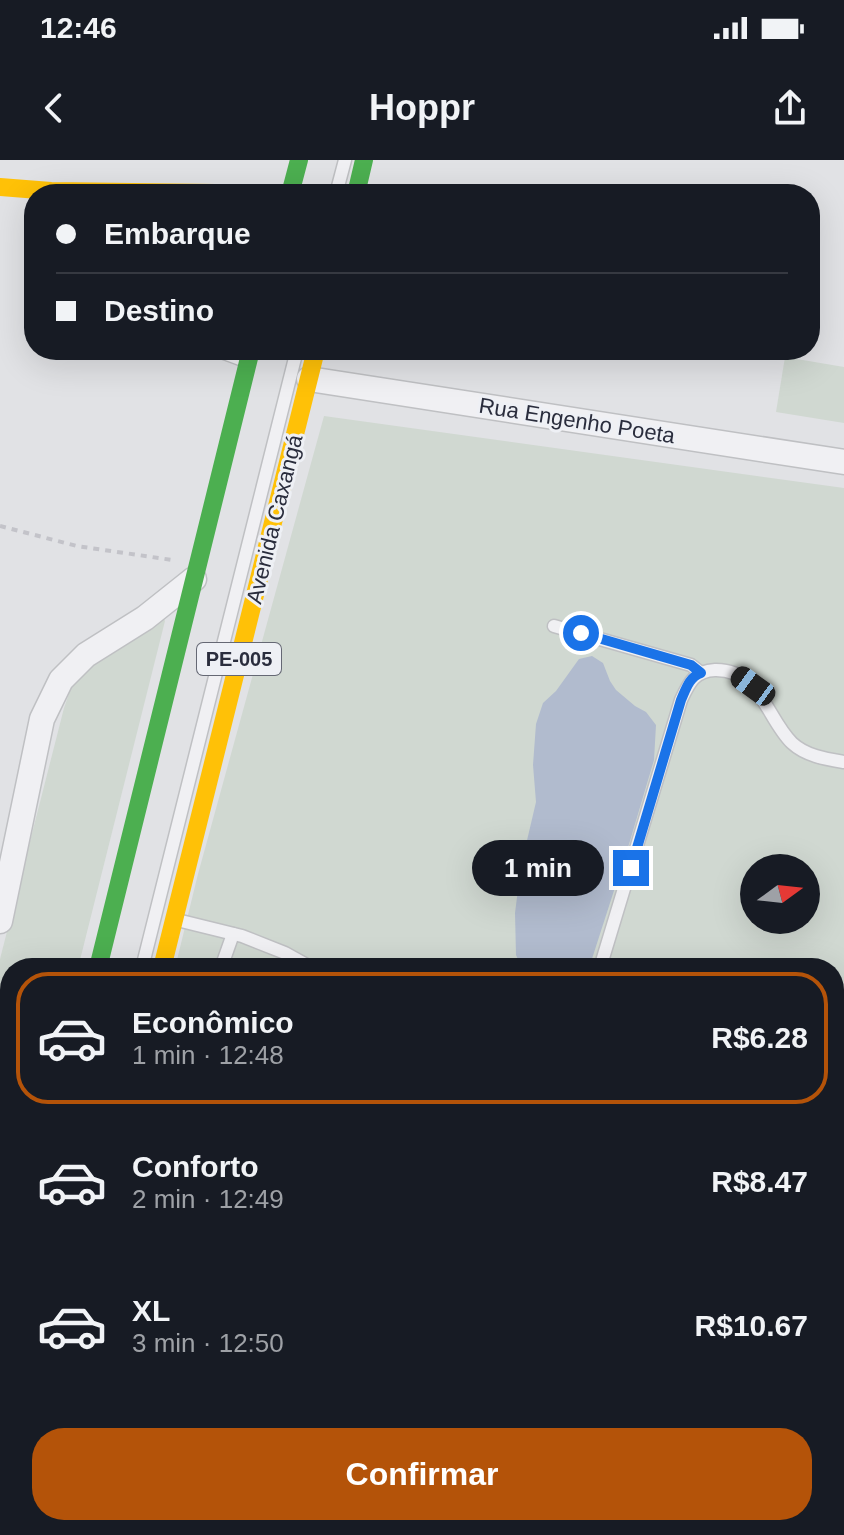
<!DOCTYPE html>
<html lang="pt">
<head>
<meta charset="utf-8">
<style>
  body { margin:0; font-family:Arial,sans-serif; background:#20242c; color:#f1f3f6; height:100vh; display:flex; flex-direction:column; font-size:30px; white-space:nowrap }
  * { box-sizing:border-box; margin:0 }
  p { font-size:26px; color:#9ea1a6 }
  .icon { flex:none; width:44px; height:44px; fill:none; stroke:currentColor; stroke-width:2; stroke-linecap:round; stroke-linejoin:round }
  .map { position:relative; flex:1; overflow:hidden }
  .panel { position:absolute; left:0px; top:798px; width:844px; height:578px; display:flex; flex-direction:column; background:#171b24; border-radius:32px 32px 0 0; box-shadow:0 8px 32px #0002 }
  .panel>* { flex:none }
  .top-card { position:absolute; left:24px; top:24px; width:796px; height:176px; border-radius:32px; box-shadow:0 8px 32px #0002; display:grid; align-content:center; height:176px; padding:0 32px; background:#171b24 }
  .needle { width:52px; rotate:75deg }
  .controls { position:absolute; left:740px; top:694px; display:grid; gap:16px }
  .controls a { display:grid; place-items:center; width:80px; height:80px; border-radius:50%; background:#171b24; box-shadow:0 8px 32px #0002; font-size:40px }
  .end { position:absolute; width:36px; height:36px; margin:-18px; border:10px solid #1a73e8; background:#fff; box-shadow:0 0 0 4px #fff }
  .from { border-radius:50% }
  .bubble { position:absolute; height:56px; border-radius:28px; background:#171b24; box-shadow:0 8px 32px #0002; font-size:26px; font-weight:700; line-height:56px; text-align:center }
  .car { position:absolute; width:24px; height:48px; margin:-24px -12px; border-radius:10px; box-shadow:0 0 6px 2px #0007; background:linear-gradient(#222 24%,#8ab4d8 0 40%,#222 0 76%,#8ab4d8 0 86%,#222 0) }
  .top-card b { display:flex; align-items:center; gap:28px; height:76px; font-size:30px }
  .top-card b+b { border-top:2px solid #363941 }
  .top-card i { width:20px; height:20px; background:#f1f3f6 }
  ul { padding:14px 0 0; list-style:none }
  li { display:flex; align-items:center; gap:24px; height:132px; margin:0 16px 12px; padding:0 16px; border:4px solid transparent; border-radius:32px }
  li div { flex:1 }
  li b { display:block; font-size:30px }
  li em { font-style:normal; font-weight:700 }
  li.active { border-color:#b45309 }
  li>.icon { width:72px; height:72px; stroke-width:1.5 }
  .button { display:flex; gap:16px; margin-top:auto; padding:16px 32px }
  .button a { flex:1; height:92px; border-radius:32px; background:#b45309; color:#fff; font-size:32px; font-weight:700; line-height:92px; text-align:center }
  .status { display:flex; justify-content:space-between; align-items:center; height:56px; padding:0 40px; background:#171b24; direction:ltr }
  .status svg { height:22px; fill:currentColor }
  header { display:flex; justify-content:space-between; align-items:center; height:104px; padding:0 32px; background:#171b24; font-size:36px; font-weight:700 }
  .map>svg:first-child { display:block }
</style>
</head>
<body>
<div class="status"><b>12:46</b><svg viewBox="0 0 49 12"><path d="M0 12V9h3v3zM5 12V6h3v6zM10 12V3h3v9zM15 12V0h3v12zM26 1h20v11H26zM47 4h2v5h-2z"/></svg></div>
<header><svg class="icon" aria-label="back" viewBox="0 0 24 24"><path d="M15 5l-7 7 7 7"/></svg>Hoppr<svg class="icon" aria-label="share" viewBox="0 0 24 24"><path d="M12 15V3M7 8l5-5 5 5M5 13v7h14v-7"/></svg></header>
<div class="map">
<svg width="844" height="1375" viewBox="0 0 844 1375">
  <rect width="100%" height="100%" fill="#e1e2e5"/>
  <g fill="#d0d8d1" fill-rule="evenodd">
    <polygon points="785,197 844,207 844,263 776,252"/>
    <path d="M324 256 844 328V1375H38L40 1366H834V808H175L198 714ZM754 708H806V760H754Z"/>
    <polygon points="163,457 165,461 78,808 10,808 10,1082 0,1123 0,799 64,548 72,525 91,503"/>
  </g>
  <g fill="#b1bbce">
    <polygon points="592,496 603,503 610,521 616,530 635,546 646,552 656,565 654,600 630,681 589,808 522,808 516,795 515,753 521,706 536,642 533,605 536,564 543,543 556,531 579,499"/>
    <polygon points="90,1366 157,1366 166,1375 86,1375"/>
  </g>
  <polygon fill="#c9cacd" points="9,1224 10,1327 6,1343 0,1341 0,1259"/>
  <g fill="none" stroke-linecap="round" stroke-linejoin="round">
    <g stroke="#bfc0c3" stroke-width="15">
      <g id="lane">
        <polyline points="336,34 345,0"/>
        <polyline points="216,190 243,200"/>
        <polyline points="554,466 691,505 701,513"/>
        <polyline points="177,760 242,776 285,793 312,808"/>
        <polyline points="142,808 297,190"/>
        <polyline points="221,808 233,774"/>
        <path d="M600 808 681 540C689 523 694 511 715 510 760 509 767 559 792 583 806 596 826 599 844 602"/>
        <polyline points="0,1251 10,1211"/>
        <polyline points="0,1375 10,1336"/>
        <polyline points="61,1375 64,1366"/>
      </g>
    </g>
    <g stroke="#bfc0c3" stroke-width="27">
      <g id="street">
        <polyline points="309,219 844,302"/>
        <polyline points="0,761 42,559 61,520 86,495 145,458 194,419"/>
      </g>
    </g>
    <polyline stroke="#c3c3c9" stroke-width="4" stroke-dasharray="6 6" stroke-linecap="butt" points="0,366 77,386 172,400"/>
    <use href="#lane" stroke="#f0f0f3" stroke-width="12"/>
    <use href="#street" stroke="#f0f0f3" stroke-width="24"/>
    <g stroke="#4caf50" stroke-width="18">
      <polyline points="290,34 299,0"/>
      <polyline points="356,34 364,0"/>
      <polyline points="98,808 251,190"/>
      <polyline points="21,1375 23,1366"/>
    </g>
    <g stroke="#ffc107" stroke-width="18">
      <polyline points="0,27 51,31 289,34"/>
      <polyline points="162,808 316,190"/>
    </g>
    <polyline stroke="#c62828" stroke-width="18" points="0,1201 10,1160"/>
  </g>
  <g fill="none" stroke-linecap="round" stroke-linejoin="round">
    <path stroke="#1a73e8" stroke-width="10" d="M581 473 691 505 701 513C689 517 686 529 681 540L631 708"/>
  </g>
  <g text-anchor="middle" stroke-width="6" stroke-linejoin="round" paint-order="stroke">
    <rect fill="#eef0f5" stroke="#656874" stroke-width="2" x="197" y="483" width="84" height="32" rx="6"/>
    <g font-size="20" font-weight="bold" fill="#2a2d3d">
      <text x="239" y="506">PE-005</text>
    </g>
    <g font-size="22" fill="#2a2d3d" stroke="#eef0f5">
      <text transform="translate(577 260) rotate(9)" y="8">Rua Engenho Poeta</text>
      <text transform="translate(274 359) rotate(-76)" y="8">Avenida Caxangá</text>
    </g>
  </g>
</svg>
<div class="controls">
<a><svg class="needle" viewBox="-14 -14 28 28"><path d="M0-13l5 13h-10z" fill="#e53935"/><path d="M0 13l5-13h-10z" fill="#9ea1a6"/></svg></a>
</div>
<i class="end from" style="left:581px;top:473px"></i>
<i class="end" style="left:631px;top:708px"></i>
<div class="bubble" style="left:472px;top:680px;width:132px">1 min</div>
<i class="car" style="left:753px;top:526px;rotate:306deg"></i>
<div class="top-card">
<b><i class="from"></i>Embarque</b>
<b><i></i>Destino</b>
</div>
<section class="panel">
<ul>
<li class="active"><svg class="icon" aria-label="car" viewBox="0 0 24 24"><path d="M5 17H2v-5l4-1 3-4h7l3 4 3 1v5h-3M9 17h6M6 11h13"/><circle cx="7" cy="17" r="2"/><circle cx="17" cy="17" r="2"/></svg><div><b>Econômico</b><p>1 min · 12:48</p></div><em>R$6.28</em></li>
<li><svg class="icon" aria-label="car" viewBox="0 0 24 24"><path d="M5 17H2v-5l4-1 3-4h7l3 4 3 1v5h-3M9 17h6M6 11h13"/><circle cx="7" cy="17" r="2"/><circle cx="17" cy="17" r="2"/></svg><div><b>Conforto</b><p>2 min · 12:49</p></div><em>R$8.47</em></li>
<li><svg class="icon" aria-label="car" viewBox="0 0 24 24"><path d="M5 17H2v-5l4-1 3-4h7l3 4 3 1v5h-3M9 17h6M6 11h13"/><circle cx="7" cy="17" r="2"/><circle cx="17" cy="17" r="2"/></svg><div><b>XL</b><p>3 min · 12:50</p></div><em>R$10.67</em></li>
</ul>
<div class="button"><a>Confirmar</a></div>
</section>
</div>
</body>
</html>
